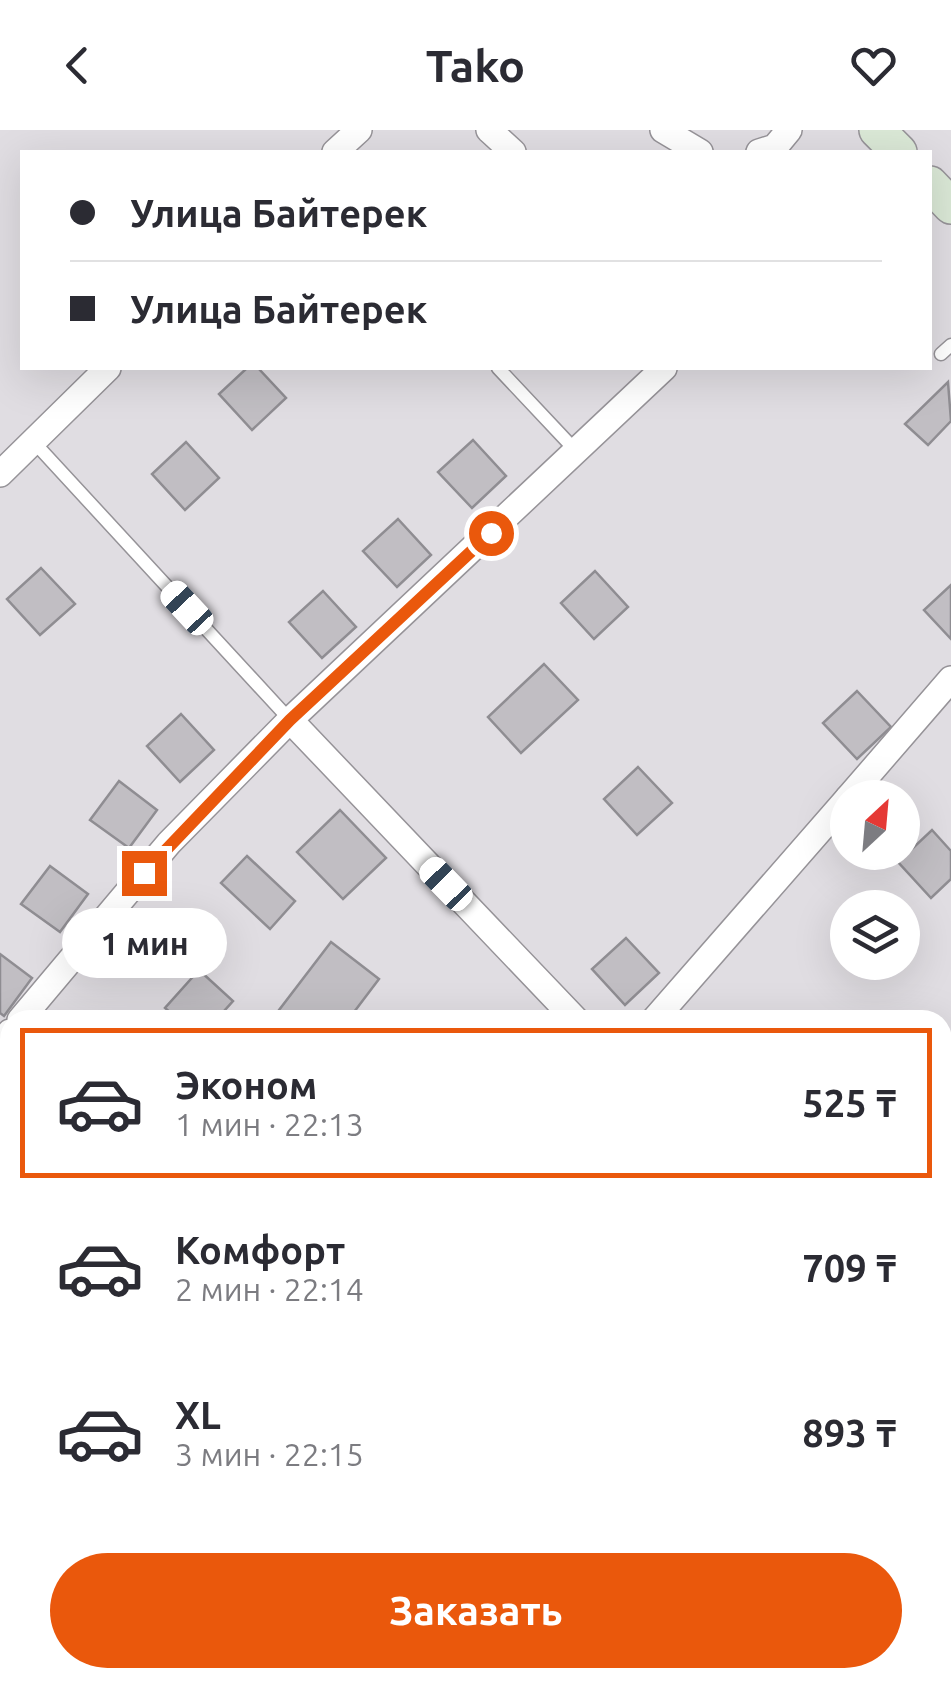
<!DOCTYPE html>
<html lang="ru">
<head>
<meta charset="utf-8">
<style>
  body { margin:0; font-family:Ubuntu,sans-serif; background:#f7f7f7; color:#2b2b33; height:100vh; display:flex; flex-direction:column; font-size:38px; white-space:nowrap }
  * { box-sizing:border-box; margin:0 }
  p { font-size:32px; color:#7c7c81 }
  .icon { flex:none; width:55px; height:55px; fill:none; stroke:currentColor; stroke-width:2; stroke-linecap:round; stroke-linejoin:round }
  .map { position:relative; flex:1; overflow:hidden }
  .panel { position:absolute; left:0px; top:880px; width:952px; height:678px; display:flex; flex-direction:column; background:#fff; border-radius:30px 30px 0 0; box-shadow:0 10px 40px #0002 }
  .panel>* { flex:none }
  .top-card { position:absolute; left:20px; top:20px; width:912px; height:220px; border-radius:0px; box-shadow:0 10px 40px #0002; display:grid; align-content:center; height:220px; padding:0 50px; background:#fff }
  .needle { width:65px; rotate:26deg }
  .buttons { position:absolute; left:830px; top:650px; display:grid; gap:20px }
  .buttons a { display:grid; place-items:center; width:90px; height:90px; border-radius:50%; background:#fff; box-shadow:0 10px 40px #0002; font-size:50px }
  .end { position:absolute; width:45px; height:45px; margin:-22px; border:12px solid #ea580c; background:#fff; box-shadow:0 0 0 5px #fff }
  .from { border-radius:50% }
  .bubble { position:absolute; height:70px; border-radius:35px; background:#fff; box-shadow:0 10px 40px #0002; font-size:32px; font-weight:700; line-height:70px; text-align:center }
  .car { position:absolute; width:30px; height:60px; margin:-30px -15px; border-radius:12px; box-shadow:0 0 8px 2px #0007; background:linear-gradient(#fff 24%,#345 0 40%,#fff 0 76%,#345 0 86%,#fff 0) }
  .top-card b { display:flex; align-items:center; gap:35px; height:95px; font-size:38px }
  .top-card b+b { border-top:2px solid #e1e1e2 }
  .top-card i { width:25px; height:25px; background:#2b2b33 }
  ul { padding:18px 0 0; list-style:none }
  li { display:flex; align-items:center; gap:30px; height:150px; margin:0 20px 15px; padding:0 30px; border:5px solid transparent; border-radius:0px }
  li div { flex:1 }
  li b { display:block; font-size:38px }
  li em { font-style:normal; font-weight:700 }
  li.selected { border-color:#ea580c }
  li>.icon { width:90px; height:90px; stroke-width:1.5 }
  .primary-button { display:flex; gap:20px; margin-top:auto; padding:20px 50px }
  .primary-button a { flex:1; height:115px; border-radius:60px; background:#ea580c; color:#fff; font-size:40px; font-weight:700; line-height:115px; text-align:center }
  header { display:flex; justify-content:space-between; align-items:center; height:130px; padding:0 50px; background:#fff; font-size:45px; font-weight:700 }
  .map>svg:first-child { display:block }
</style>
</head>
<body>
<header><svg class="icon" aria-label="back" viewBox="0 0 24 24"><path d="M15 5l-7 7 7 7"/></svg>Tako<svg class="icon" aria-label="heart" viewBox="0 0 24 24"><path d="M12 20l-8-8c-3-5 5-10 8-4 3-6 11-1 8 4z"/></svg></header>
<div class="map">
<svg width="951" height="1557" viewBox="0 0 951 1557">
  <rect width="100%" height="100%" fill="#e0dde2"/>
  <g fill="#c1bec3" stroke="#8f8d92" stroke-width="2.5">
    <polygon points="247,238 258,238 286,268 252,300 219,264"/>
    <polygon points="948,252 951,291 928,315 905,294"/>
    <polygon points="473,310 506,346 472,378 438,342"/>
    <polygon points="186,312 219,348 185,380 152,344"/>
    <polygon points="398,389 431,425 397,457 363,421"/>
    <polygon points="41,438 75,474 40,505 7,469"/>
    <polygon points="595,441 628,477 594,509 561,473"/>
    <polygon points="951,455 951,509 924,480"/>
    <polygon points="323,461 356,497 322,528 289,492"/>
    <polygon points="544,534 578,570 521,623 488,587"/>
    <polygon points="857,561 891,597 857,629 823,593"/>
    <polygon points="181,584 214,620 180,652 147,616"/>
    <polygon points="638,637 672,673 637,705 604,669"/>
    <polygon points="119,651 157,680 129,718 90,690"/>
    <polygon points="340,680 386,728 343,769 297,722"/>
    <polygon points="932,700 951,721 951,749 931,768 898,732"/>
    <polygon points="247,726 295,771 270,799 221,753"/>
    <polygon points="50,736 88,764 60,802 21,774"/>
    <polygon points="626,808 659,843 625,875 592,839"/>
    <polygon points="331,812 379,849 348,890 285,890 276,884"/>
    <polygon points="0,824 32,848 4,886 0,883"/>
    <polygon points="199,840 233,871 216,890 179,890 165,878"/>
  </g>
  <g fill="none" stroke-linecap="round" stroke-linejoin="round">
    <g stroke="#969398" stroke-width="15">
      <g id="lane">
        <polyline points="941,224 951,215"/>
        <polyline points="498,238 577,322"/>
        <polyline points="32,310 290,590"/>
      </g>
    </g>
    <g stroke="#969398" stroke-width="28">
      <g id="street">
        <polyline points="489,0 513,22"/>
        <polyline points="663,0 700,22"/>
        <polyline points="335,22 359,0"/>
        <polyline points="759,22 775,17 789,0"/>
        <polyline points="0,344 108,238"/>
        <polyline points="290,590 576,890"/>
        <polyline points="848,668 951,549"/>
        <polyline points="20,890 169,713 290,590 664,238"/>
        <polyline points="654,890 848,668"/>
        <polyline points="3,910 10,902"/>
        <polyline points="942,1326 951,1311"/>
        <polyline points="838,1557 841,1548"/>
      </g>
    </g>
    <g stroke="#969398" stroke-width="38">
      <g id="secondary">
        <polyline points="877,0 899,22"/>
        <polyline points="930,54 951,76"/>
      </g>
    </g>
    <use href="#lane" stroke="#fff" stroke-width="12"/>
    <use href="#street" stroke="#fff" stroke-width="25"/>
    <use href="#secondary" stroke="#dae8d6" stroke-width="35"/>
  </g>
  <g fill="none" stroke-linecap="round" stroke-linejoin="round">
    <polyline stroke="#ea580c" stroke-width="12" points="144,743 290,590 491,403"/>
  </g>
</svg>
<div class="buttons">
<a><svg class="needle" viewBox="-14 -14 28 28"><path d="M0-13l5 13h-10z" fill="#e53935"/><path d="M0 13l5-13h-10z" fill="#7c7c81"/></svg></a>
<a><svg class="icon" aria-label="layers" viewBox="0 0 24 24"><path d="M12 4l9 5-9 5-9-5zM3 14l9 5 9-5"/></svg></a>
</div>
<i class="end from" style="left:491px;top:403px"></i>
<i class="end" style="left:144px;top:743px"></i>
<div class="bubble" style="left:62px;top:778px;width:165px">1 мин</div>
<i class="car" style="left:187px;top:478px;rotate:317deg"></i>
<i class="car" style="left:446px;top:754px;rotate:316deg"></i>
<div class="top-card">
<b><i class="from"></i>Улица Байтерек</b>
<b><i></i>Улица Байтерек</b>
</div>
<section class="panel">
<ul>
<li class="selected"><svg class="icon" aria-label="car" viewBox="0 0 24 24"><path d="M5 17H2v-5l4-1 3-4h7l3 4 3 1v5h-3M9 17h6M6 11h13"/><circle cx="7" cy="17" r="2"/><circle cx="17" cy="17" r="2"/></svg><div><b>Эконом</b><p>1 мин · 22:13</p></div><em>525 ₸</em></li>
<li><svg class="icon" aria-label="car" viewBox="0 0 24 24"><path d="M5 17H2v-5l4-1 3-4h7l3 4 3 1v5h-3M9 17h6M6 11h13"/><circle cx="7" cy="17" r="2"/><circle cx="17" cy="17" r="2"/></svg><div><b>Комфорт</b><p>2 мин · 22:14</p></div><em>709 ₸</em></li>
<li><svg class="icon" aria-label="car" viewBox="0 0 24 24"><path d="M5 17H2v-5l4-1 3-4h7l3 4 3 1v5h-3M9 17h6M6 11h13"/><circle cx="7" cy="17" r="2"/><circle cx="17" cy="17" r="2"/></svg><div><b>XL</b><p>3 мин · 22:15</p></div><em>893 ₸</em></li>
</ul>
<div class="primary-button"><a>Заказать</a></div>
</section>
</div>
</body>
</html>
